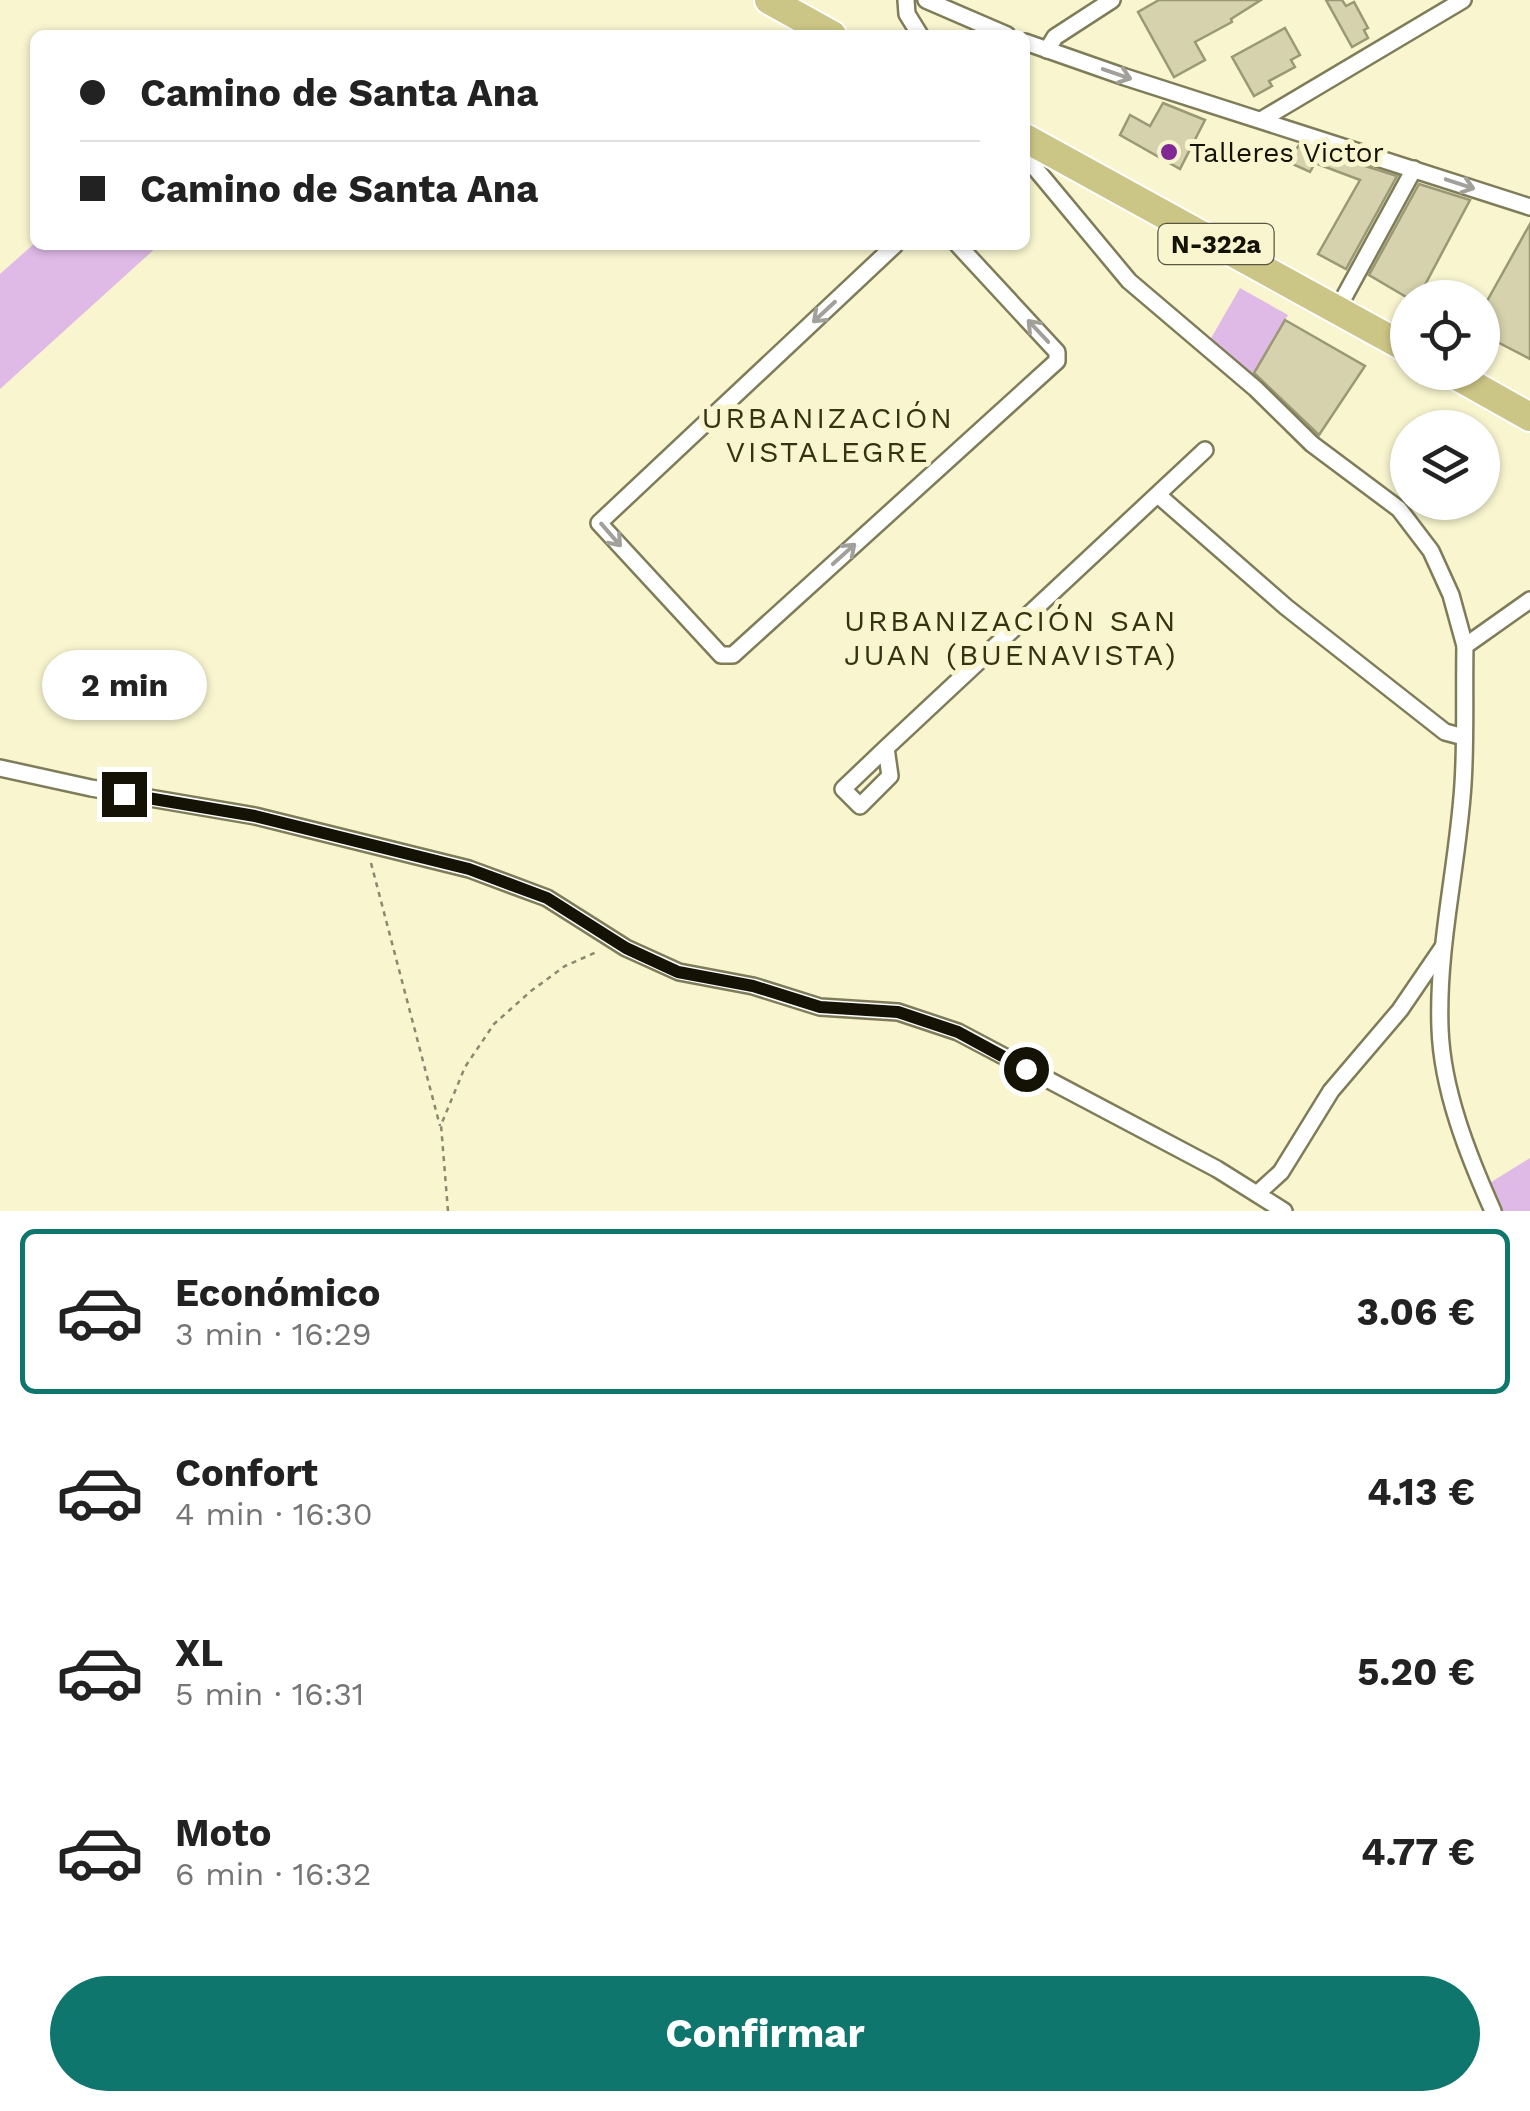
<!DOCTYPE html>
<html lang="es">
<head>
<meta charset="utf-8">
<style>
  body { margin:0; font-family:"Work Sans",sans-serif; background:#f6f6f6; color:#222; height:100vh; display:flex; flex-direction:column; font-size:38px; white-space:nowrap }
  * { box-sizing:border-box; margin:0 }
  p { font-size:32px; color:#767676 }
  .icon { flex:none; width:55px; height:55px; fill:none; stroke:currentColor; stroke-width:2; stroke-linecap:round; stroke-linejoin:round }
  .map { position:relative; height:1211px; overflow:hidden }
  .drawer { display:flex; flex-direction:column; background:#fff; flex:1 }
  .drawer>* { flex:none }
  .banner { position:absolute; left:30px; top:30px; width:1000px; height:220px; border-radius:15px; box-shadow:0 2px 8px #0004; display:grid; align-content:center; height:220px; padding:0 50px; background:#fff }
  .fabs { position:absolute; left:1390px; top:280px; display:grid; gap:20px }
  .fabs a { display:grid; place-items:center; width:110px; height:110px; border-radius:50%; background:#fff; box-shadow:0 2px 8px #0004; font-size:50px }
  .end { position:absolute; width:45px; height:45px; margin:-22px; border:12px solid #131205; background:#fff; box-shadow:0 0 0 5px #fff }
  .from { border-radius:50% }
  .bubble { position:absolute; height:70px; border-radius:35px; background:#fff; box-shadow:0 2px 8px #0004; font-size:32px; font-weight:700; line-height:70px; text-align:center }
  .banner b { display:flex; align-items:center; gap:35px; height:95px; font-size:38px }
  .banner b+b { border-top:2px solid #e0e0e0 }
  .banner i { width:25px; height:25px; background:#222 }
  ul { padding:18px 0 0; list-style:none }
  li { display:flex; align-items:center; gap:30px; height:165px; margin:0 20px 15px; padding:0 30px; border:5px solid transparent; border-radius:15px }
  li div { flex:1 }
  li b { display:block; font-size:38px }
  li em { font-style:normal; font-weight:700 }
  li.active { border-color:#0f766e }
  li>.icon { width:90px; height:90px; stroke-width:1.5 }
  .action { display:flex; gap:20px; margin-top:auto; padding:20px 50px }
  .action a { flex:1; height:115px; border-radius:60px; background:#0f766e; color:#fff; font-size:40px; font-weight:700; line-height:115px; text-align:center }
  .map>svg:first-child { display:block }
</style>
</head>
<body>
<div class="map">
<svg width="1530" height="1211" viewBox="0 0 1530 1211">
  <rect width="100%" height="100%" fill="#f8f5cf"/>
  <g fill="#dfbae7">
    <polygon points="35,243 159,245 0,389 0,274"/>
    <polygon points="1240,288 1288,315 1252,377 1210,340"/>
    <polygon points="1530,1158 1530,1211 1501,1211 1488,1184"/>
  </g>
  <g fill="#d5d2ad" stroke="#9a9875" stroke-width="2.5">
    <polygon points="1159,0 1261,0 1231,19 1232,22 1195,42 1205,60 1174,77 1138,12"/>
    <polygon points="1326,0 1342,0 1346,6 1354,2 1368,28 1364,30 1368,38 1352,47"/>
    <polygon points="1285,28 1300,55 1291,60 1295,67 1269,81 1272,86 1254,96 1232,57"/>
    <polygon points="1163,103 1205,120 1180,169 1120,135 1130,115 1150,126"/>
    <polygon points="1299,145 1397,176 1346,269 1318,254 1360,180 1315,163 1310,172 1288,162"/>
    <polygon points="1419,184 1470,200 1418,298 1408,298 1369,275"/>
    <polygon points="1530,224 1530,359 1482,334 1482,310"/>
    <polygon points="1285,320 1365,366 1319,435 1254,373"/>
  </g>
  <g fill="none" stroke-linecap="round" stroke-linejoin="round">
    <g stroke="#7f7c5a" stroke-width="20">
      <g id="minor">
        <polyline points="906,0 907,14 920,35"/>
        <polyline points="926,0 1007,35"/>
        <polyline points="1025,42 1125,77 1530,207"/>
        <polyline points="1047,50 1055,37 1112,0"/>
        <polyline points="1261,120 1463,0"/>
        <polyline points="1025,142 1030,162 1129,281 1256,389 1312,444 1399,509 1431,551 1451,595 1465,646"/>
        <polyline points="895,245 599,523 721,655 733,655 1057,361 1057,352 958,245"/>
        <polyline points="1337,310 1414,169"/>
        <polyline points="1158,495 1286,607 1445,732 1464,737"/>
        <polyline points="886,748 890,776 860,806 843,789 886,748 1205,450"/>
        <polyline points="0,768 91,788 255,816 469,869 547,898 626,948 679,972 753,986 820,1007 898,1012 958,1032 1217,1169 1284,1211"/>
        <polyline points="1258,1193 1281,1172 1331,1091 1400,1010 1443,947"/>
        <path d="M1493 1211C1468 1155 1442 1090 1440 1028 1437 946 1458 865 1463 784 1466 739 1464 692 1465 646L1530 600"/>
      </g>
    </g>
    <g stroke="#fff" stroke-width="32">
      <g id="trunk">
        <polyline points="769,0 832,35"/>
        <polyline points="1025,138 1408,349"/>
        <polyline points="1450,372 1530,417"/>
      </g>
    </g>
    <g stroke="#8b896f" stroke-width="2.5" stroke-dasharray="5 5" stroke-linecap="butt">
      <polyline points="371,863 440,1126"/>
      <polyline points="448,1211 441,1125 465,1067 494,1024 531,991 565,966 599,951"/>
    </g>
    <use href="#minor" stroke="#fff" stroke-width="15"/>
    <use href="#trunk" stroke="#ccc686" stroke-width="28"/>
  </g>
  <defs><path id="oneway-shaft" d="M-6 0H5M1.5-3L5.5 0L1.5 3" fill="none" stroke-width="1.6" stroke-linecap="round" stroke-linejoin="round" transform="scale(2.5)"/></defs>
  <g stroke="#a1a09b">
    <use href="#oneway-shaft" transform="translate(1117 74) rotate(19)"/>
    <use href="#oneway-shaft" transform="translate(1460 184) rotate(18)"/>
    <use href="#oneway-shaft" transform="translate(824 312) rotate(137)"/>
    <use href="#oneway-shaft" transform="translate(1038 331) rotate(-133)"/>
    <use href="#oneway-shaft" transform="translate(611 535) rotate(49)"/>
    <use href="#oneway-shaft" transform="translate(844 554) rotate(-42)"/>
  </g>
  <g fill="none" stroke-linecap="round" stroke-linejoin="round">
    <polyline stroke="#131205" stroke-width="12" points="124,794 255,816 469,869 547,898 626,948 678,972 753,986 820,1007 898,1012 958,1032 1026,1069"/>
  </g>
  <circle fill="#822895" stroke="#f8f5cf" stroke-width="4" cx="1169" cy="152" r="10"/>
  <g text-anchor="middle" stroke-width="10" stroke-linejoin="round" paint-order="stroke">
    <rect fill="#f8f5cf" stroke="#585642" stroke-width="2.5" x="1158.5" y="224" width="115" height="40" rx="8"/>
    <g font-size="25" font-weight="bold" fill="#131205">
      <text x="1216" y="253">N-322a</text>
    </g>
    <g font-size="28" fill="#131205" stroke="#f8f5cf" text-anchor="start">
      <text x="1189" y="162">Talleres Victor</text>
    </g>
    <g font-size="30" letter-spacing="2.5" fill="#363313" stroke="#f8f5cf">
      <text x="828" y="428">URBANIZACIÓN<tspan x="828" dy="34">VISTALEGRE</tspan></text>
      <text x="1011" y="631">URBANIZACIÓN SAN<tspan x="1011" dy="34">JUAN (BUENAVISTA)</tspan></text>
    </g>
  </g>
</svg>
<div class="fabs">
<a><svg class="icon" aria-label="locate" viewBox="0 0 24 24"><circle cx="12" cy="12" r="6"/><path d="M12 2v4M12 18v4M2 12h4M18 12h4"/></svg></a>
<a><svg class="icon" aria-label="layers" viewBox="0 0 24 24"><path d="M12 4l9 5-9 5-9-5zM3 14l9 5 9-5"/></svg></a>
</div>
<i class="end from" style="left:1026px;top:1069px"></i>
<i class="end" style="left:124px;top:794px"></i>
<div class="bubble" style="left:42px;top:650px;width:165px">2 min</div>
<div class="banner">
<b><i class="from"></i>Camino de Santa Ana</b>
<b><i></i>Camino de Santa Ana</b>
</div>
</div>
<section class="drawer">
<ul>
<li class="active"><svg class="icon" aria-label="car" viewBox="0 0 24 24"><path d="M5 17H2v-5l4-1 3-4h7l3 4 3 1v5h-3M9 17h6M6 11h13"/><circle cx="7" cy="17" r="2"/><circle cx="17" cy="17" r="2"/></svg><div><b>Económico</b><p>3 min · 16:29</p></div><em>3.06 €</em></li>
<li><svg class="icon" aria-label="car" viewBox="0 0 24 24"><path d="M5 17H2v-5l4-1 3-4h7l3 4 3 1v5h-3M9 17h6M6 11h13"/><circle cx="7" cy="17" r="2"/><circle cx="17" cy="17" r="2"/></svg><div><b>Confort</b><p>4 min · 16:30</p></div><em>4.13 €</em></li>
<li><svg class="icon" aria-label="car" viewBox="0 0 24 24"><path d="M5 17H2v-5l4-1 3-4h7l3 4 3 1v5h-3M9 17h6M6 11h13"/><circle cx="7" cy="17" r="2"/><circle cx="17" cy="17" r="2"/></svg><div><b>XL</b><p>5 min · 16:31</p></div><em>5.20 €</em></li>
<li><svg class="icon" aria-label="car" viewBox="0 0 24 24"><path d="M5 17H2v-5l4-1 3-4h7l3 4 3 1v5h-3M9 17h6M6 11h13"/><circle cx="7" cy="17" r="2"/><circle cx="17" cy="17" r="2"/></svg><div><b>Moto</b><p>6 min · 16:32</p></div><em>4.77 €</em></li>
</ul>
<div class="action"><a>Confirmar</a></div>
</section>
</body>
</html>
